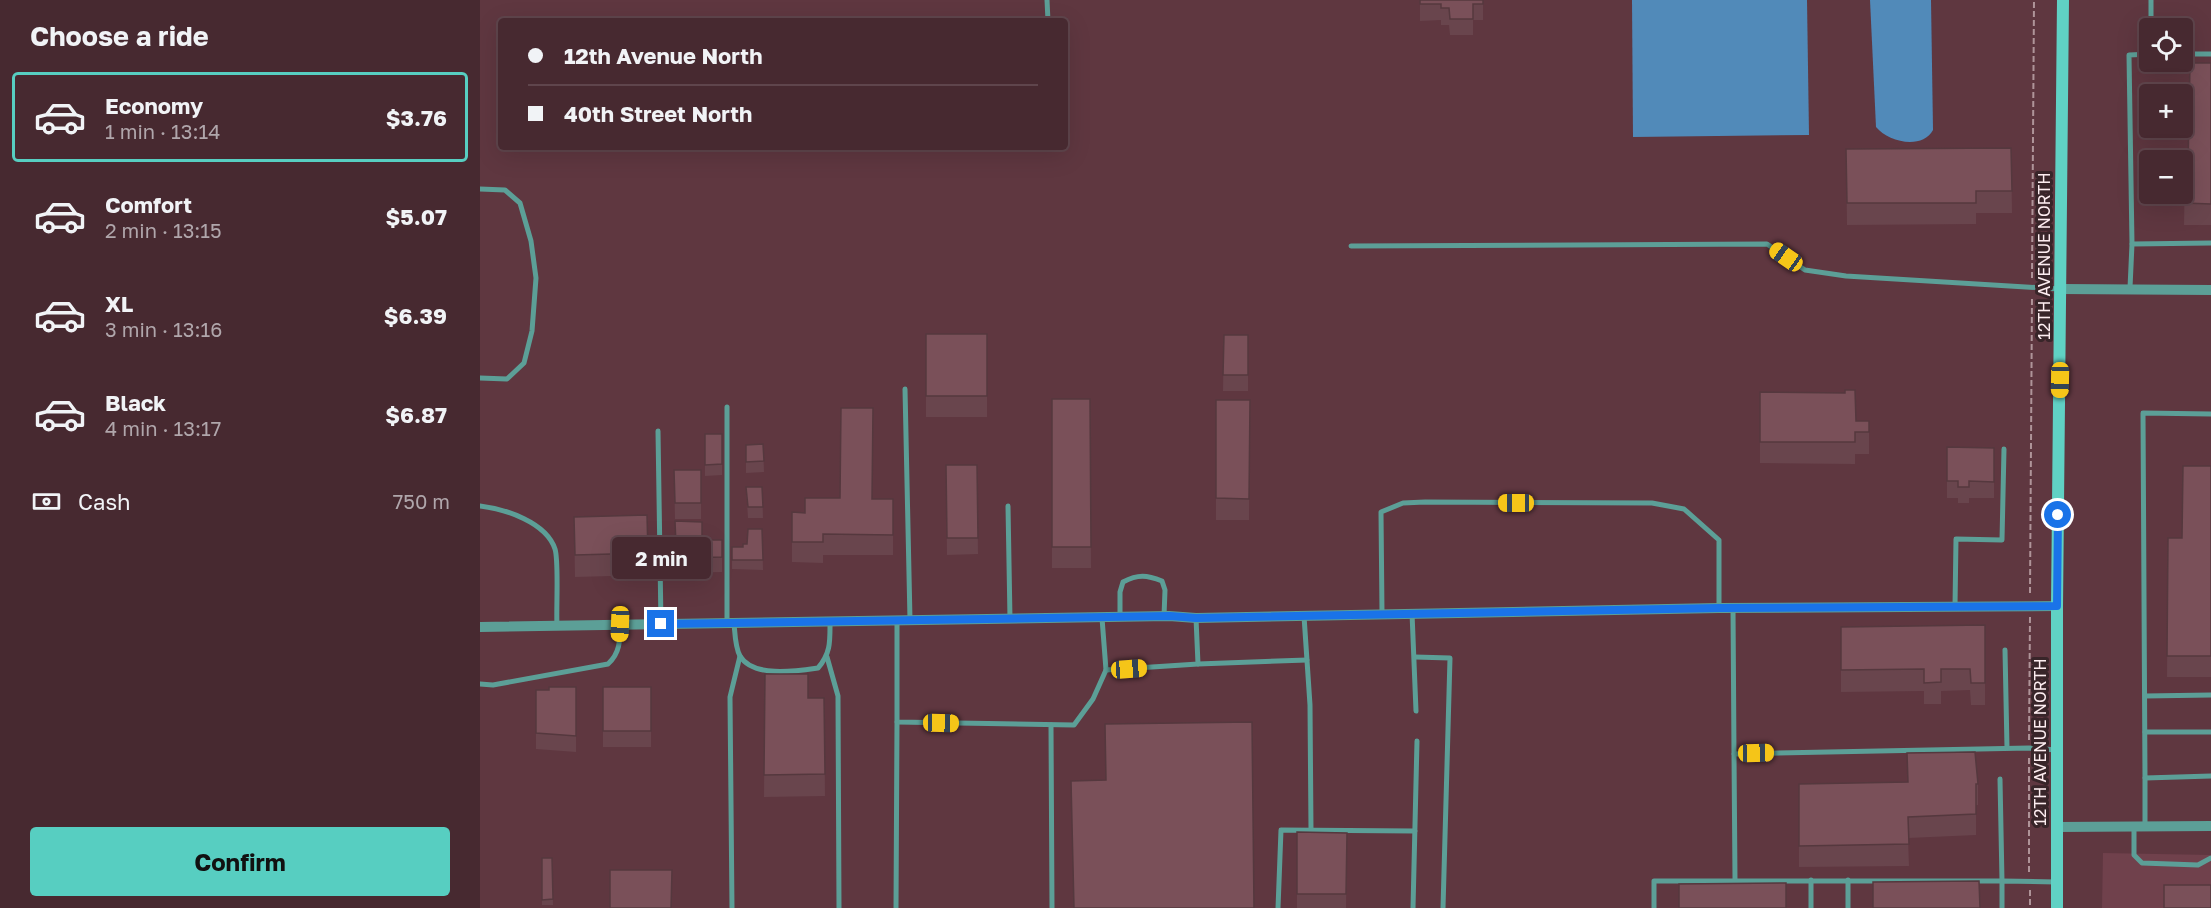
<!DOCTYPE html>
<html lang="en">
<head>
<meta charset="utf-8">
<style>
  body { margin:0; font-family:"Golos Text",sans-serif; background:#4e3138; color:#f1f3f6; height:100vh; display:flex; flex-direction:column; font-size:22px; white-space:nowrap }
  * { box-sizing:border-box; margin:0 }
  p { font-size:20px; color:#b0a6ab }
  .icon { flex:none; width:33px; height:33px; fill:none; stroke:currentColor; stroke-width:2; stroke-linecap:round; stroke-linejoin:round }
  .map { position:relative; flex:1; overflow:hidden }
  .details { display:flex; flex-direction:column; background:#472930; width:480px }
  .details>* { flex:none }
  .top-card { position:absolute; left:18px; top:18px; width:570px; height:132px; border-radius:6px; box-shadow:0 6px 24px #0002,0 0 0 2px #5f454c; display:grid; align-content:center; height:132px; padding:0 30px; background:#472930 }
  .controls { position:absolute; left:1659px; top:18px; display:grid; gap:12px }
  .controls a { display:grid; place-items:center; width:54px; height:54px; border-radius:6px; background:#472930; box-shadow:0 6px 24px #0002,0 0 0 2px #5f454c; font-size:30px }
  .end { position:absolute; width:27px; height:27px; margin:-14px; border:8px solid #1a73e8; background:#fff; box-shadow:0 0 0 3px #fff }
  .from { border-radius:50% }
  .bubble { position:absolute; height:42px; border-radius:6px; background:#472930; box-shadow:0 6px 24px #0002,0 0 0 2px #5f454c; font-size:20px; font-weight:700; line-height:42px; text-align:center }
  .car { position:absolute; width:18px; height:36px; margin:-18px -9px; border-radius:8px; box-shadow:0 0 4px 2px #0007; background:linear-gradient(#f5c518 24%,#345 0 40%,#f5c518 0 76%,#345 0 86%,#f5c518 0) }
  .top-card b { display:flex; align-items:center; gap:21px; height:57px; font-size:22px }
  .top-card b+b { border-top:2px solid #5f454c }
  .top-card i { width:15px; height:15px; background:#f1f3f6 }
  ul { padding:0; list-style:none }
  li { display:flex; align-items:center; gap:18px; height:90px; margin:0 12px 9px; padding:0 18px; border:3px solid transparent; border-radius:6px }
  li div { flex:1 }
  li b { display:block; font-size:22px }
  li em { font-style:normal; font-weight:700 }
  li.active { border-color:#57cec1 }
  li>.icon { width:54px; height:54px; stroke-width:1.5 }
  h2 { padding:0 30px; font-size:27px; line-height:72px }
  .pay { display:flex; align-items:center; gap:15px; height:66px; padding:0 30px; font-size:22px }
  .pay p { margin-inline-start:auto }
  .cta { display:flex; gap:12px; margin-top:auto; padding:12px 30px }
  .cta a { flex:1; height:69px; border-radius:6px; background:#57cec1; color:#111; font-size:24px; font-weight:700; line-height:69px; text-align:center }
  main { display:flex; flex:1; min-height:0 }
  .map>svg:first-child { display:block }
</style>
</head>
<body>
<main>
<section class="details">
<h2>Choose a ride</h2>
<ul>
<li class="active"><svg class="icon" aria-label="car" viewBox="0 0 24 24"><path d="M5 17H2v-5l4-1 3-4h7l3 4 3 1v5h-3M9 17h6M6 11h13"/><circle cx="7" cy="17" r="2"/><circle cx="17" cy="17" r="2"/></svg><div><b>Economy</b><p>1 min · 13:14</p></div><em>$3.76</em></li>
<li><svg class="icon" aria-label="car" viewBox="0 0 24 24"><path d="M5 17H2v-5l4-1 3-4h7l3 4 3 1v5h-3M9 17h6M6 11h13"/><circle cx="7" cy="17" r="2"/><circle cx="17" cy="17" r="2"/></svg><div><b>Comfort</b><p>2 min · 13:15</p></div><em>$5.07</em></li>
<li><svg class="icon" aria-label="car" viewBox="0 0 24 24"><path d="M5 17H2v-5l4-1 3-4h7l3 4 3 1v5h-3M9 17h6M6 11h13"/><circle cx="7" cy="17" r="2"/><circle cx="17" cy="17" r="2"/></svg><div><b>XL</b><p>3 min · 13:16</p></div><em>$6.39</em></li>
<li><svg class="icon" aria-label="car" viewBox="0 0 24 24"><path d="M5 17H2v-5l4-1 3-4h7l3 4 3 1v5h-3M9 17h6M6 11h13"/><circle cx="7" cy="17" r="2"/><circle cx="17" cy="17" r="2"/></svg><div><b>Black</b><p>4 min · 13:17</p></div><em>$6.87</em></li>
</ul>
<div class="pay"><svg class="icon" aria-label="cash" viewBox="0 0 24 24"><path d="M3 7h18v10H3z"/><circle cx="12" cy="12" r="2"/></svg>Cash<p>750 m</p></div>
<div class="cta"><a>Confirm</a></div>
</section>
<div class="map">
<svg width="1731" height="908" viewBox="0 0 1731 908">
  <rect width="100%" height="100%" fill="#5f3740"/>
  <polygon fill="#70414c" points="1623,853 1731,855 1731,908 1622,908"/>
  <g fill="#518ab9">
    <polygon points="1152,0 1327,0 1329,135 1153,137"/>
    <path d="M1390 0H1451L1453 130C1442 150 1408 142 1396 127Z"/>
  </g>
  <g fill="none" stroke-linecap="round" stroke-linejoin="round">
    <g stroke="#af9499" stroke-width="2" stroke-dasharray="6 3" stroke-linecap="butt">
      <polyline points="1552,278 1554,0"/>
      <polyline points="1550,593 1552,296"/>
      <polyline points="1549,740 1550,617"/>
      <polyline points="1549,758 1549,872"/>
      <polyline points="1550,890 1550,908"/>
    </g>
    <g stroke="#5c9f97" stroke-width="5">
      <polyline points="567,0 568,21"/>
      <polyline points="1671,0 1671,28"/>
      <polyline points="1702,54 1731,54"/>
      <polyline points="0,189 25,190 40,203 51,241 56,278 52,331 44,363 27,379 0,378"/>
      <polyline points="1652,244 1649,55 1670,54"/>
      <polyline points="871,246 1287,244 1325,270 1366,276 1579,289"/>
      <polyline points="1650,288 1652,244 1731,243"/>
      <polyline points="425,389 430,620"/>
      <polyline points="247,407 247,622"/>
      <polyline points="1731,414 1663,413 1665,778 1731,776"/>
      <polyline points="178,431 181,624"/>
      <path d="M0 506C25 509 66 522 75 549 79 561 76 610 77 625"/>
      <polyline points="528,506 530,619"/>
      <polyline points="1475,606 1476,539 1522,540 1524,449"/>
      <polyline points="1253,608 1254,754 1549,748 1577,750"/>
      <polyline points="902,613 901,512 923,503 945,502 1172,503 1204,509 1239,540 1239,608"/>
      <polyline points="932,613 936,711"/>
      <path d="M640 616V592L643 582C658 574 667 575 682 581L685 590 684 616"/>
      <polyline points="824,616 830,705 831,830"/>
      <polyline points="622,618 626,670 718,664 716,618"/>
      <polyline points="417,620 417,722 594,725 613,699 626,670"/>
      <path d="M254 623C255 633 255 647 260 656 273 678 317 671 338 668 351 653 350 641 350 621"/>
      <polyline points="1525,650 1527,748"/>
      <polyline points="347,657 358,696 359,908"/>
      <polyline points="935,657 970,658 963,908"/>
      <polyline points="718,664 827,660"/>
      <path d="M0 684 13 685 128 664C140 653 140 641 140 625"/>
      <polyline points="1665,696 1731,695"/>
      <polyline points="571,725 572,908"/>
      <polyline points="1665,732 1731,732"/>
      <polyline points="1254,754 1255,879"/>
      <polyline points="1665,826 1665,778"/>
      <polyline points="1654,827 1654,855 1662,863 1718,865 1731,858"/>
      <polyline points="1368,880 1368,908"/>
      <polyline points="252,908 250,697 260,656"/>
      <polyline points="416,908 417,722"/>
      <polyline points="798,908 801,830 935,831"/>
      <polyline points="933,908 937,741"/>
      <polyline points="1174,908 1174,881 1522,881 1520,779"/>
      <polyline points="1331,908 1331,880"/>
      <polyline points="1522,908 1522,881 1576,882"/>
    </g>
    <g stroke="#5c9f97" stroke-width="10">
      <polyline points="1581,289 1731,290"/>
      <polyline points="0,627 689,616 716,618 1239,608 1577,606"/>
      <polyline points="1577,827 1731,826"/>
    </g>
    <polyline stroke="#60d1c4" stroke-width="12" points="1577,908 1577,606 1583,0"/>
  </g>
  <g fill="#69454d">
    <polygon points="940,0 1003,0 1003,20 993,20 993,35 970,35 969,25 961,25 961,20 940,21"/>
    <polygon points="1731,63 1731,225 1704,225 1705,165 1708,166"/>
    <polygon points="1531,148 1532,213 1496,213 1496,224 1367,225 1366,149"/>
    <rect x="446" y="334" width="61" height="83"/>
    <polygon points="744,335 768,335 768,391 743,391"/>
    <polygon points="1280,392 1376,421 1389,421 1389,454 1375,454 1375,464 1280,463"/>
    <polygon points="572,399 610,399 611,568 572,568"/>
    <polygon points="736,400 770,400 769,520 736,520"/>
    <polygon points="225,434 242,434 242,475 225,476"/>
    <polygon points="283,444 284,472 266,473 266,445"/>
    <polygon points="1467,447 1514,448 1514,498 1489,498 1489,503 1478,503 1478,498 1467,498"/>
    <polygon points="466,465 497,465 498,554 467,555"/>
    <polygon points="1731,466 1731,677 1687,677 1688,538 1702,538"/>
    <polygon points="194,470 221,470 221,519 195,519"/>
    <polygon points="266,487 282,487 283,518 268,518"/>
    <polygon points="392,499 413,499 413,555 343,555 343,563 312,562 312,512 325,513"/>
    <polygon points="94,517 168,553 168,575 95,577"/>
    <polygon points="195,521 222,540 242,540 242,572 203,573 203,561 196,561"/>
    <polygon points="282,529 283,570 252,569 252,547 263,547"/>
    <polygon points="1505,625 1505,705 1491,705 1490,690 1461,691 1461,704 1444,704 1444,691 1361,692 1361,627"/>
    <polygon points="285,674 328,698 344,698 345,796 284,797"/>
    <polygon points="96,687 96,752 56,749 56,690 69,690"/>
    <rect x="123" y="687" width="48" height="60"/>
    <polygon points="1319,784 1498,784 1498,805 1496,805 1496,835 1428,838 1429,866 1319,867"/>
    <polygon points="817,832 867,833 866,908 817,908"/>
    <polygon points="62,858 72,858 73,905 62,905"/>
  </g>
  <g fill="#7a5059" stroke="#55383e" stroke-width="1.5">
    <polygon points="940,0 1003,0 1003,4 993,4 993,19 970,19 969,8 961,8 961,4 940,4"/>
    <polygon points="1710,63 1731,63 1731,204 1704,203 1705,165 1708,166"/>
    <polygon points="1531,148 1532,191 1496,191 1496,203 1367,203 1366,149"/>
    <rect x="446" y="334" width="61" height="62"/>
    <polygon points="744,335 768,335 768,375 743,375"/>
    <polygon points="1365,390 1375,390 1376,421 1389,421 1389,432 1375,432 1375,442 1280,442 1280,392 1365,393"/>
    <polygon points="572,399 610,399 611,547 572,547"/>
    <polygon points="736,400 770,400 769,499 736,498"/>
    <polygon points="361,408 393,408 392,499 413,499 413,535 343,534 343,542 312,542 312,512 325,513 325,498 360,498"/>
    <polygon points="225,434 242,434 242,464 225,465"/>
    <polygon points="283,444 284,461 266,462 266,445"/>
    <polygon points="1467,447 1514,448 1514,482 1489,481 1489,487 1478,487 1478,481 1467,481"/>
    <polygon points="466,465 497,465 498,538 467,538"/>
    <polygon points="1703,466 1731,466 1731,656 1687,656 1688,538 1702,538"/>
    <polygon points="194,470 221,470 221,503 195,503"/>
    <polygon points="266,487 282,487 283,507 268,507"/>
    <polygon points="167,515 168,553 95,555 94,517"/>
    <polygon points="195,521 222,522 222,540 242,540 242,557 203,558 203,545 196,545"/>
    <polygon points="268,529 282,529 283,560 252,560 252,547 263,547 263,544 267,544"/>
    <polygon points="1505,625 1505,683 1491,683 1490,669 1461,669 1461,682 1444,683 1444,669 1361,670 1361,627"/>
    <polygon points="285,674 328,674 328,698 344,698 345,774 284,775"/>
    <polygon points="69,687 96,687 96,736 56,733 56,690 69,690"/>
    <rect x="123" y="687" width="48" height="44"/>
    <polygon points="772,722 774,908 594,908 591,781 626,780 625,724"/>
    <polygon points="1495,752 1498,784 1496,784 1496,814 1428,817 1429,844 1319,846 1319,784 1428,782 1427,753"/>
    <polygon points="817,832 867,833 866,894 817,894"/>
    <polygon points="62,858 72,858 73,899 62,900"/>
    <polygon points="130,870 192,870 191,908 130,908"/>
    <polygon points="1499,881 1500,908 1393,908 1393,882"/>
    <polygon points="1306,883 1306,908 1199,908 1199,884"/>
    <rect x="1684" y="885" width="47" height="23"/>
  </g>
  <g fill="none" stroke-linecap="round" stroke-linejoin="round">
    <polyline stroke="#1a73e8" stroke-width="8" points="181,624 690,616 716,618 1239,608 1577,606 1578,515"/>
  </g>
  <g text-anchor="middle" stroke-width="6" stroke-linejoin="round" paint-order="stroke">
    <g font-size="16" fill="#fdedf0" stroke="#382529">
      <text transform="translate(1564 256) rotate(-90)" y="6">12TH AVENUE NORTH</text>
      <text transform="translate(1560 742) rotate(-90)" y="6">12TH AVENUE NORTH</text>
    </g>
  </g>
</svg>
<div class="controls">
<a><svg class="icon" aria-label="locate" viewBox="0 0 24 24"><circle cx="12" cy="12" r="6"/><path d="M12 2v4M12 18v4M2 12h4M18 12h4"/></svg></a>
<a>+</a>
<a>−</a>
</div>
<i class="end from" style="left:1578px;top:515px"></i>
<i class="end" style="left:181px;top:624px"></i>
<div class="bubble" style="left:132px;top:537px;width:99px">2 min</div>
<i class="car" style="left:1306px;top:257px;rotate:305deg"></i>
<i class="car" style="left:1580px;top:380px;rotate:181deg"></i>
<i class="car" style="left:1036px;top:503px;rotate:270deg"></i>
<i class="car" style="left:140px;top:624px;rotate:182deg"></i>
<i class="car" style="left:649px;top:669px;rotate:86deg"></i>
<i class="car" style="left:461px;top:723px;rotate:91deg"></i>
<i class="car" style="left:1276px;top:753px;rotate:89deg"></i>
<div class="top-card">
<b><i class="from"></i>12th Avenue North</b>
<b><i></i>40th Street North</b>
</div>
</div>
</main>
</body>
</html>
